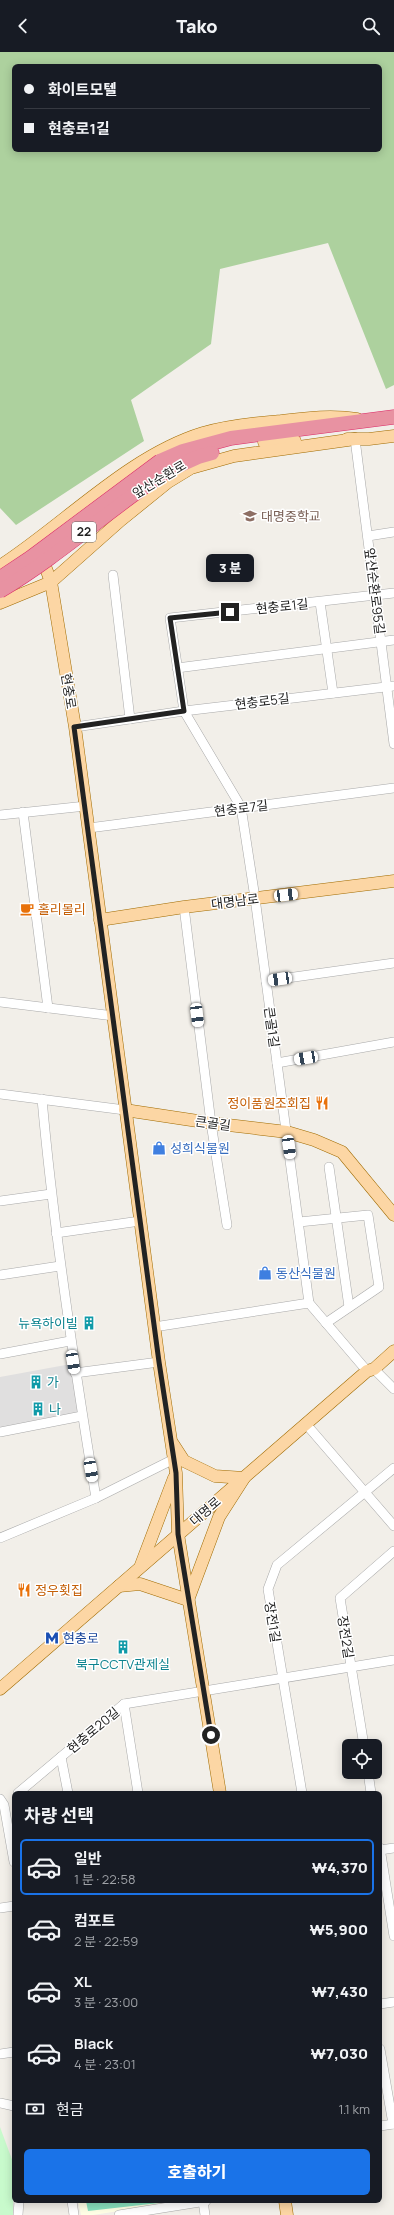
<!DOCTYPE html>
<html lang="ko">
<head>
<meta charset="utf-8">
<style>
  body { margin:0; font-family:Manrope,"Noto Sans KR",sans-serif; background:#242831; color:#f1f3f6; height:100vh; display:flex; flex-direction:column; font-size:15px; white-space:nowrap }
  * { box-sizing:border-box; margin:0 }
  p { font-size:13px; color:#9ea1a6 }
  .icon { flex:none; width:22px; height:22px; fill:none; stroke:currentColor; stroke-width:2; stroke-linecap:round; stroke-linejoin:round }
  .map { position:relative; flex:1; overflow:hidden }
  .sheet { position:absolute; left:12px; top:1739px; width:370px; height:412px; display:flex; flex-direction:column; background:#171b24; border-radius:6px; box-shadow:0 2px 10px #0003 }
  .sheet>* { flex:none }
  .banner { position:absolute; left:12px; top:12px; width:370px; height:88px; border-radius:6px; box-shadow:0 2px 10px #0003; display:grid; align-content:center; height:88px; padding:0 12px; background:#171b24 }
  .controls { position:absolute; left:342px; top:1687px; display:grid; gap:8px }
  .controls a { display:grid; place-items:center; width:40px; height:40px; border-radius:6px; background:#171b24; box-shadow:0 2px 10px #0003; font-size:20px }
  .end { position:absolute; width:18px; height:18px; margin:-9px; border:5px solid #222; background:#fff; box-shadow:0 0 0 2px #fff }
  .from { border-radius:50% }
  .bubble { position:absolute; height:28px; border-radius:6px; background:#171b24; box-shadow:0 2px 10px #0003; font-size:13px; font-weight:800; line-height:28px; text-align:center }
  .car { position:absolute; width:12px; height:24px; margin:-12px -6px; border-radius:5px; box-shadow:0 0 3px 1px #0007; background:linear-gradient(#fff 24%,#345 0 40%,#fff 0 76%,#345 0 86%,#fff 0) }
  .banner b { display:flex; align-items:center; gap:14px; height:38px; font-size:15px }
  .banner b+b { border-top:1px solid #363941 }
  .banner i { width:10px; height:10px; background:#f1f3f6 }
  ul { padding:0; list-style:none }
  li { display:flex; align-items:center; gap:12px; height:56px; margin:0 8px 6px; padding:0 4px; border:2px solid transparent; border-radius:6px }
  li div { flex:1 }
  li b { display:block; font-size:15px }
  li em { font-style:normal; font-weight:800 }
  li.current { border-color:#1a73e8 }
  li>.icon { width:36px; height:36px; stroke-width:1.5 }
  h2 { padding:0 12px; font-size:18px; line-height:48px }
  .pay { display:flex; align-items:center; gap:10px; height:44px; padding:0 12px; font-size:15px }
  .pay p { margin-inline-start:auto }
  .primary-button { display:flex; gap:8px; margin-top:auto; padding:8px 12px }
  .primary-button a { flex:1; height:46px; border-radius:6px; background:#1a73e8; color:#fff; font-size:16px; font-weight:800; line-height:46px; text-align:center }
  header { display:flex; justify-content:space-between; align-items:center; height:52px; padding:0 12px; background:#171b24; font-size:18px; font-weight:800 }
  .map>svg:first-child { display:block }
</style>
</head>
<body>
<header><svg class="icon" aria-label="back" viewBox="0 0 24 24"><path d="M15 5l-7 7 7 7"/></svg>Tako<svg class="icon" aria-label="search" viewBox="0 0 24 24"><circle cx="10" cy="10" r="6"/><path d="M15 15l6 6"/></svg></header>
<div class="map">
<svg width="394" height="2163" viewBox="0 0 394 2163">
  <rect width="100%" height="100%" fill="#f2efe9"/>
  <polygon fill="#e0dfdf" points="71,1312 79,1361 0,1377 0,1325"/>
  <polygon fill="#ffffe5" points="78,2149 184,2149 93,2163 81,2163"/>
  <path fill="#add19e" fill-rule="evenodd" d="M0 0H394V333L386 337 328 191 220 217 211 292 131 348 144 389 16 473 0 456ZM14 14H380V98H14Z"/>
  <polygon fill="#c8facc" points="0,2075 14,2113 13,2163 0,2163"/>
  <polygon fill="#88e0be" points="86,2149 159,2149 159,2151 88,2159"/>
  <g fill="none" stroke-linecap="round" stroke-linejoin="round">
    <g stroke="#a9a9a9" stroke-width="10">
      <g id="minor">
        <polyline points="355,387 394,692"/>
        <polyline points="368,484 394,480"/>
        <polyline points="113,523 130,667"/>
        <polyline points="320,550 333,641"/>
        <polyline points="177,616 394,588"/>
        <polyline points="75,675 184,659 394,634"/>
        <polyline points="23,760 48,956"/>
        <polyline points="0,763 86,754"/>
        <polyline points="89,776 394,736"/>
        <polyline points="184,855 211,1071 227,1173"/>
        <polyline points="266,929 394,911"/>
        <polyline points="0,950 114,964"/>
        <polyline points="277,1011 394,990"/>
        <polyline points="0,1042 125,1058"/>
        <path d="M42 1047C54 1181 74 1313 96 1446"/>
        <polyline points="329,1115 349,1255"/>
        <polyline points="0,1149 51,1142"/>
        <polyline points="299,1170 368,1163 379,1235 326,1271"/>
        <polyline points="56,1181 140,1169"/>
        <polyline points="0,1223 60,1214"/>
        <polyline points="154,1275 309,1251"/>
        <polyline points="0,1302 70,1289"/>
        <polyline points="374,1317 394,1337"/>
        <polyline points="367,1319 309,1251 255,846 241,755 184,659 170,566 394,541"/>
        <polyline points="75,1321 159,1310"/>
        <polyline points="306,1372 394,1474"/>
        <polyline points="0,1380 82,1364"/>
        <polyline points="0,1486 96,1446 174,1407"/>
        <polyline points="124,1652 138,1741"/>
        <polyline points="364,1694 340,1546 394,1499"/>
        <polyline points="61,1705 68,1741"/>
        <polyline points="368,1720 371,1741"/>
        <polyline points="18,1741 124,1652 394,1608"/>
        <polyline points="302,1741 268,1537 277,1513 394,1416"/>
        <polyline points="0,1747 4,1753 14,1810"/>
        <polyline points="380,1796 394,1884"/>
        <polyline points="380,1798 394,1796"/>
        <polyline points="0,1856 14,1854"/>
        <polyline points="380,1952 394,1950"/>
        <polyline points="380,1997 393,2072"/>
        <polyline points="0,2002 14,2000"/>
        <polyline points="0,2051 14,2054"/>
        <polyline points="380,2074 394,2072"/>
        <polyline points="72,2149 74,2163"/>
        <polyline points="203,2149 205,2163"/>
        <polyline points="18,2163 19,2149"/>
        <polyline points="119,2163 206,2149"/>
      </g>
    </g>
    <g stroke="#a06b00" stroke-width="13">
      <g id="major">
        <polyline points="347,387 369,387 394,384"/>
        <polyline points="264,390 295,389"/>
        <polyline points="36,490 51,530 75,675 159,1310 176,1421 178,1482 220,1741"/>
        <path d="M0 514C65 472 128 404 203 381 228 374 255 371 281 369 307 366 331 363 357 367"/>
        <polyline points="0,551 51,530 121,468 168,430 191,416 234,404 355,387"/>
        <polyline points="100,868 184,855 394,829"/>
        <polyline points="125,1058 211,1071 287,1080 314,1088 342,1100 394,1163"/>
        <polyline points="141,1513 174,1426"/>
        <polyline points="119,1534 140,1532 188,1548 219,1465 244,1426 215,1424 184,1409 173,1392"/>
        <polyline points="0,1637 367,1319 374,1317 394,1299"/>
        <polyline points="285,2149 287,2163"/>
      </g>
    </g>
    <g stroke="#dc2a67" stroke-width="15">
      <g id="highway">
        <polyline points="160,409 183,399 231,386 394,365"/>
        <polyline points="167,419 198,405 212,401"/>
      </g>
    </g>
    <use href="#minor" stroke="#fff" stroke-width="9"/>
    <use href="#major" stroke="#fcd6a4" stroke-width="12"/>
    <use href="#highway" stroke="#e892a2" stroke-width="14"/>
    <g stroke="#dc2a67" stroke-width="15" stroke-linecap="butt">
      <g id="highway-bridge">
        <polyline points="0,526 30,506 160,409"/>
        <path d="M0 539C59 504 110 457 167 419"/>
      </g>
    </g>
    <use href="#highway-bridge" stroke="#e892a2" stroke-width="14"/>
  </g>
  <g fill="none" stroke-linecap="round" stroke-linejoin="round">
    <polyline stroke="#222" stroke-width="5" points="211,1683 178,1482 176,1421 159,1310 74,675 184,659 170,566 230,560"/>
  </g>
  <defs>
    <g id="school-bare" transform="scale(1.08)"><path d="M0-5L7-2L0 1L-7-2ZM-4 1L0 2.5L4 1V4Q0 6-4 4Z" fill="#8d6e63" stroke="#fff" stroke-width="2.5" paint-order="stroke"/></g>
    <g id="cafe-bare" transform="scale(1.08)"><path d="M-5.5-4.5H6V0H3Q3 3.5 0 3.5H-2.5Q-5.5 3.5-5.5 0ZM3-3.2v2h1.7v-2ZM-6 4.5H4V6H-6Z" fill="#e8710a" stroke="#fff" stroke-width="2.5" paint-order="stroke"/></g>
    <g id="restaurant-bare" transform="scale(1.08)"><path d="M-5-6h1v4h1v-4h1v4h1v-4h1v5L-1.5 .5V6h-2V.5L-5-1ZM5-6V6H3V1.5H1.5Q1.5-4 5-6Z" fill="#e8710a" stroke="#fff" stroke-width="2.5" paint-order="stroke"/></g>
    <g id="shop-bare" transform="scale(1.08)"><path d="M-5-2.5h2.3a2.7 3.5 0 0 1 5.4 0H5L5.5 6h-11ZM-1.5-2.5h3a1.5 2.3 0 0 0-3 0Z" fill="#3f7fe0" stroke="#fff" stroke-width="2.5" paint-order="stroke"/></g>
    <g id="building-bare" transform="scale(1.08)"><path d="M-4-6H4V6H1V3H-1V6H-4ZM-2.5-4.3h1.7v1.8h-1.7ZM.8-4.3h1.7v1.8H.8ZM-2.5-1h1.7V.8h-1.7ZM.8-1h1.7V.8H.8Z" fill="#0f9aa8" stroke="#fff" stroke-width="2.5" paint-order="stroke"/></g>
    <g id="metro-bare" transform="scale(1.08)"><path d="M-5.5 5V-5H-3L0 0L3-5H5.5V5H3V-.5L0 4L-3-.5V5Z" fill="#1a4fb4" stroke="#fff" stroke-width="2.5" paint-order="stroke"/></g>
  </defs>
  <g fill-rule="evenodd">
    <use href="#school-bare" x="250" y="464"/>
    <use href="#cafe-bare" x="27" y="857"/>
    <use href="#restaurant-bare" x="322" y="1051"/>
    <use href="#shop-bare" x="159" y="1096"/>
    <use href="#shop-bare" x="265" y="1221"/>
    <use href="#building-bare" x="89" y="1271"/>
    <use href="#building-bare" x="36" y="1330"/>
    <use href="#building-bare" x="38" y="1357"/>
    <use href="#restaurant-bare" x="24" y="1538"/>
    <use href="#metro-bare" x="52" y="1586"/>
    <use href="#building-bare" x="123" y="1595"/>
  </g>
  <g text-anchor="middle" stroke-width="3" stroke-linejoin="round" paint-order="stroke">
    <rect fill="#fff" stroke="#646464" stroke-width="1" x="72" y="470" width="24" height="20" rx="3"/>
    <g font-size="12" font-weight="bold" fill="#222">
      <text x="84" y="484">22</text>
    </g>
    <g font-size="13" fill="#222" stroke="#fff">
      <text transform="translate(159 427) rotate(-31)" y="5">앞산순환로</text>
      <text transform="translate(375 539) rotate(83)" y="5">앞산순환로95길</text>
      <text transform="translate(282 554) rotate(-6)" y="5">현충로1길</text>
      <text transform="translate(69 639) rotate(81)" y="5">현충로</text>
      <text transform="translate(262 649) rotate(-7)" y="5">현충로5길</text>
      <text transform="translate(241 756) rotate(-7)" y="5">현충로7길</text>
      <text transform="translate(235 849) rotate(-7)" y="5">대명남로</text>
      <text transform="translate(272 975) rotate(82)" y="5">큰골1길</text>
      <text transform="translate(213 1071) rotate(8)" y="5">큰골길</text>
      <text transform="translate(205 1459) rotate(-41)" y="5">대명로</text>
      <text transform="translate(273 1570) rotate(81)" y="5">장전1길</text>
      <text transform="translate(346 1585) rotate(81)" y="5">장전2길</text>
      <text transform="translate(93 1678) rotate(-40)" y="5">현충로20길</text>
    </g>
    <g font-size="13" fill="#785e54" stroke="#fff" text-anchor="start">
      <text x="261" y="469">대명중학교</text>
    </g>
    <g font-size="13" fill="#c56008" stroke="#fff" text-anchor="start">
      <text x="38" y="862">홀리몰리</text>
      <text x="311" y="1056" text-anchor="end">정이품원조회집</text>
      <text x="35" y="1543">정우횟집</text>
    </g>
    <g font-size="13" fill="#366cbe" stroke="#fff" text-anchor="start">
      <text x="170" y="1101">성희식물원</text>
      <text x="276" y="1226">동산식물원</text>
    </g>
    <g font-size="13" fill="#0d838f" stroke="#fff" text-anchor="start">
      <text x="78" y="1276" text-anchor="end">뉴욕하이빌</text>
      <text x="47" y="1335">가</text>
      <text x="49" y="1362">나</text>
      <text x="123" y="1617" text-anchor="middle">북구CCTV관제실</text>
    </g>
    <g font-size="13" fill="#164399" stroke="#fff" text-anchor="start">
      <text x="63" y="1591">현충로</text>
    </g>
  </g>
</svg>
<div class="controls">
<a><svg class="icon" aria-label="locate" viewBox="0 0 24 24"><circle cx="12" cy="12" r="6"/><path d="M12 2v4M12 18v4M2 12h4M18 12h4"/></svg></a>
</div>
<i class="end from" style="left:211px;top:1683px"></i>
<i class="end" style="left:230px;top:560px"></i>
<div class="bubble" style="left:206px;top:502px;width:48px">3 분</div>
<i class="car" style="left:286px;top:843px;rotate:83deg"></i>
<i class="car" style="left:280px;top:927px;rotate:262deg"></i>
<i class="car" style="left:197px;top:963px;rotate:173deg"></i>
<i class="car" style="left:306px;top:1006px;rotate:260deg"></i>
<i class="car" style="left:289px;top:1095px;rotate:172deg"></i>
<i class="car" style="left:73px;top:1310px;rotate:171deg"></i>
<i class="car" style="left:91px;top:1418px;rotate:170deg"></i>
<div class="banner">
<b><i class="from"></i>화이트모텔</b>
<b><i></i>현충로1길</b>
</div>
<section class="sheet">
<h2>차량 선택</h2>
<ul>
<li class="current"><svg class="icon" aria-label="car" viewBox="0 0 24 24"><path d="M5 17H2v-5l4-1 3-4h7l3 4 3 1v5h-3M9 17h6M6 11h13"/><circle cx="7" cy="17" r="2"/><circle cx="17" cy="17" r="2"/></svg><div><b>일반</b><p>1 분 · 22:58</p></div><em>₩4,370</em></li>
<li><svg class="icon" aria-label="car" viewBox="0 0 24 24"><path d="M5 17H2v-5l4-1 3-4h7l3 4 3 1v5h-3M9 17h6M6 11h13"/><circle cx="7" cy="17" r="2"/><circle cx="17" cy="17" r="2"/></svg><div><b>컴포트</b><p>2 분 · 22:59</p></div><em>₩5,900</em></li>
<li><svg class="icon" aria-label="car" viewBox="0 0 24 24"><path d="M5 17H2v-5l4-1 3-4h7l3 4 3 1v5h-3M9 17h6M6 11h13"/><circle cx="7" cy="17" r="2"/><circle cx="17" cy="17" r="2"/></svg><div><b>XL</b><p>3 분 · 23:00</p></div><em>₩7,430</em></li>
<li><svg class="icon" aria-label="car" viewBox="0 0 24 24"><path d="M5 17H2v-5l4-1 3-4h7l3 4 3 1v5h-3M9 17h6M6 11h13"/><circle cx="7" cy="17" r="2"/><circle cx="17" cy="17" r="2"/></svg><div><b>Black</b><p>4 분 · 23:01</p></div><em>₩7,030</em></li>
</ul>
<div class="pay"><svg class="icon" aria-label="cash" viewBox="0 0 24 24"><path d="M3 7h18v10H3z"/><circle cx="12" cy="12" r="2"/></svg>현금<p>1.1 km</p></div>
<div class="primary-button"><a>호출하기</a></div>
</section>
</div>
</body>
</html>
